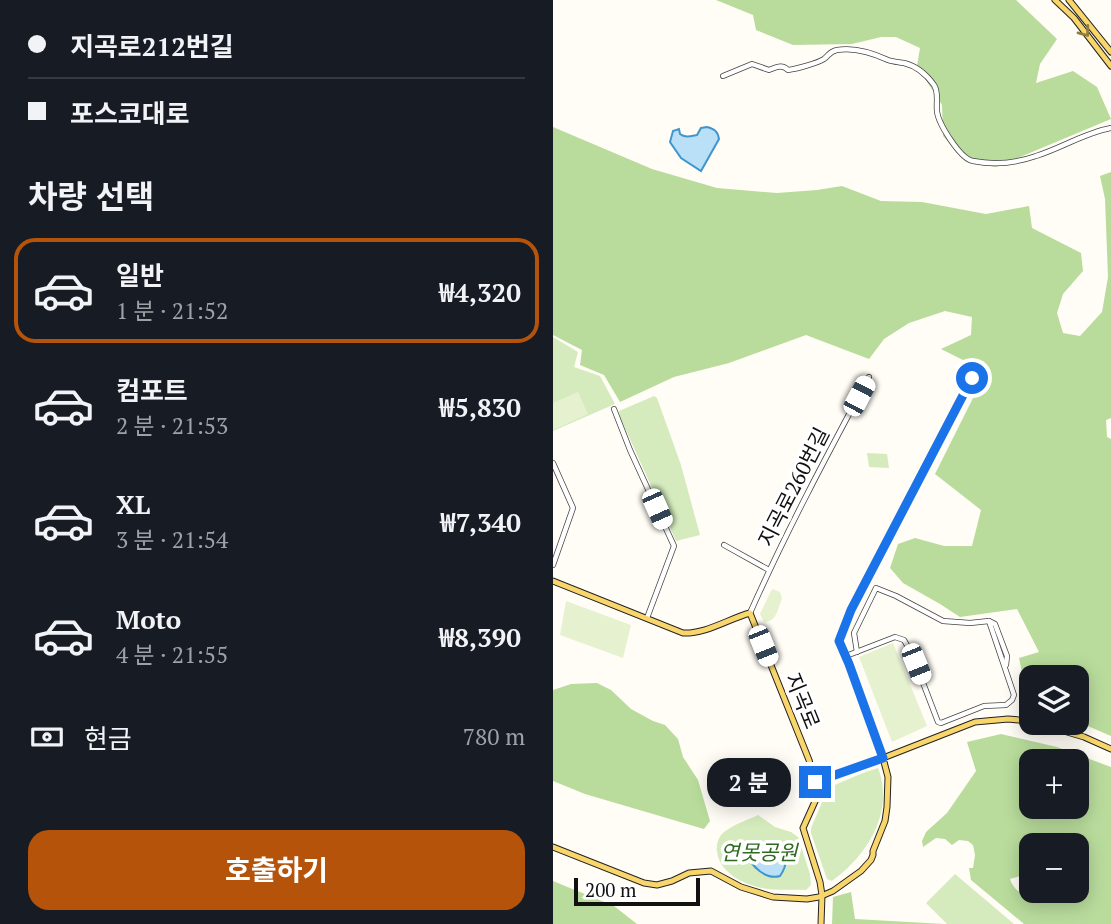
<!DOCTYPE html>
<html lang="ko">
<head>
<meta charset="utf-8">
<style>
  body { margin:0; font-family:"PT Serif","Noto Sans KR",serif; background:#20242c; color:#f1f3f6; height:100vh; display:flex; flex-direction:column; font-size:26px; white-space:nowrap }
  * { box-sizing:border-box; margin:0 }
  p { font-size:23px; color:#9ea1a6 }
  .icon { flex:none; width:38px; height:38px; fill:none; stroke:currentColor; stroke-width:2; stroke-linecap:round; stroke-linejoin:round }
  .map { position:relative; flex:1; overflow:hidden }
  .drawer { display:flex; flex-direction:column; background:#171b24; width:553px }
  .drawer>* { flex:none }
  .top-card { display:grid; align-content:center; height:154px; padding:0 28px; background:#171b24 }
  .controls { position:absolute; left:466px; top:665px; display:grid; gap:14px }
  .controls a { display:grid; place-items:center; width:70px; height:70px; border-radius:14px; background:#171b24; box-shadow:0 4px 18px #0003; font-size:35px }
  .scale { position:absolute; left:21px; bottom:18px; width:126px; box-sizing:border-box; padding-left:7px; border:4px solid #111; border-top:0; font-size:19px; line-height:24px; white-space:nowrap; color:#111; -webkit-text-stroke:5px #fff; paint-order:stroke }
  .end { position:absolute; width:32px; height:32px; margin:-16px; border:9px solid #1a73e8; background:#fff; box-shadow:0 0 0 4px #fff }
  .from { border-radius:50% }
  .bubble { position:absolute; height:49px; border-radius:21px; background:#171b24; box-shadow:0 4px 18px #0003; font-size:23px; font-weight:700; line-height:49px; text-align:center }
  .car { position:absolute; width:21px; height:42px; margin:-21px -10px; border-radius:9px; box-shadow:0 0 5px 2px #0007; background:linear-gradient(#fff 24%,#345 0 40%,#fff 0 76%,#345 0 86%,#fff 0) }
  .top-card b { display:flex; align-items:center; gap:24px; height:66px; font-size:26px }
  .top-card b+b { border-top:2px solid #363941 }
  .top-card i { width:18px; height:18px; background:#f1f3f6 }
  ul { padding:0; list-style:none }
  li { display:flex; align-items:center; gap:21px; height:105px; margin:0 14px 10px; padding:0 14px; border:4px solid transparent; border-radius:21px }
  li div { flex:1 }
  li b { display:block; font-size:26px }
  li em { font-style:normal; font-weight:700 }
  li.active { border-color:#b45309 }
  li>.icon { width:63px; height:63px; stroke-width:1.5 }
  h2 { padding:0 28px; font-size:32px; line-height:84px }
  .pay { display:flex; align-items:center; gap:18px; height:77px; padding:0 28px; font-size:26px }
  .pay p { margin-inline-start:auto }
  .button { display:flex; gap:14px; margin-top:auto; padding:14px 28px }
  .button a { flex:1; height:80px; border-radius:21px; background:#b45309; color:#fff; font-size:28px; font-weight:700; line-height:80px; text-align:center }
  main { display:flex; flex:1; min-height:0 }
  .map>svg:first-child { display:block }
</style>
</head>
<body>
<main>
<section class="drawer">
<div class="top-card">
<b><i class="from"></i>지곡로212번길</b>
<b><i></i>포스코대로</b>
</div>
<h2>차량 선택</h2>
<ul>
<li class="active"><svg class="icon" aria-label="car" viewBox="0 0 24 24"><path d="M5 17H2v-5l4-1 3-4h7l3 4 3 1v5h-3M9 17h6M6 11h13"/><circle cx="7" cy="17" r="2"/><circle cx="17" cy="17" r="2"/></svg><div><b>일반</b><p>1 분 · 21:52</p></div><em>₩4,320</em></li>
<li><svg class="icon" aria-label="car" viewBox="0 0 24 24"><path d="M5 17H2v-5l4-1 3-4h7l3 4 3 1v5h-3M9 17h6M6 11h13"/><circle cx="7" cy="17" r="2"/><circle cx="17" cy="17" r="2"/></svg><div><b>컴포트</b><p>2 분 · 21:53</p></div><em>₩5,830</em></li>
<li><svg class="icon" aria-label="car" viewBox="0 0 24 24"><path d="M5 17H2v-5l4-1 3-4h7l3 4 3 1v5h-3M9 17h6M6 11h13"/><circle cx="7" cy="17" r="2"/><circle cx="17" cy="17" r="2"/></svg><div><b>XL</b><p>3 분 · 21:54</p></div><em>₩7,340</em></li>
<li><svg class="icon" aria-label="car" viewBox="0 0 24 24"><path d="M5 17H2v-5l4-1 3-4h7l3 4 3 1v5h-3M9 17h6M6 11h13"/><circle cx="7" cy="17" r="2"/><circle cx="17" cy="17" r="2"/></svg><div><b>Moto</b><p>4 분 · 21:55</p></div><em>₩8,390</em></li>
</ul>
<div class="pay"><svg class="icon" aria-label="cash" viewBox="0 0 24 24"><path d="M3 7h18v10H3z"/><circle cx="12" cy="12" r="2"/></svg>현금<p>780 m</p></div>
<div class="button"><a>호출하기</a></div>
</section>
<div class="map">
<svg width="558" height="924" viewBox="0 0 558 924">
  <rect width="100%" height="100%" fill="#fffdf5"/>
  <g fill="#d5ebbd">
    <polygon points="0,337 25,352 21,367 47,376 62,404 0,431"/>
    <polygon points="101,396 104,398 128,465 147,535 123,541 67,417 66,411"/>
    <polygon points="314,453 334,454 336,468 316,467"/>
    <path d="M325 768C342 812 314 856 279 881L274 879 258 833V828L270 800V790L310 773Z"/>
    <path d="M205 815 222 827 238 832 245 837 257 874 258 885 253 890C238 889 224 891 209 888 190 884 167 873 164 852 163 845 165 837 171 832 180 825 194 820 205 815Z"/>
    <polygon points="402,874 461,924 394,924 373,903"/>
  </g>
  <g fill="#b9dc9c" fill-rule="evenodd">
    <polygon points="163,0 463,0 504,39 487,64 483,83 520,71 544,87 558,119 443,167 413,162 390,136 389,105 364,66 367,48 343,37 328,37 299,44 240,45 203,30 200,15"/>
    <polygon points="0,127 99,169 164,188 224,193 264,190 289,186 328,201 369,202 433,214 476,206 479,228 528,253 530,271 510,294 504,313 510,333 527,336 549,312 555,277 552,199 547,176 558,172 558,418 553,420 554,437 558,439 558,736 523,721 523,677 478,677 478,698 474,696 466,658 486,652 464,609 407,617 387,604 350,583 337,568 345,544 362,538 391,546 419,546 428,510 382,474 427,384 433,376 426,368 388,349 418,335 419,317 392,311 356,323 331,339 316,359 253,335 176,363 121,377 67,402 51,375 27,365 29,350 0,335"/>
    <polygon points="44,683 58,690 78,709 100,721 112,725 125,739 130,757 145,780 157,821 151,829 32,794 0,781 0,690 18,684"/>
    <path d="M448 734 504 747 558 767V924H471L418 880 416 868H420L422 855 420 845 415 841 406 840 399 845 392 839 383 838 370 847 369 841 373 832 394 813 423 771 414 742ZM478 761H523V807H478ZM478 845H523V891H504L500 899C485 906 462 895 457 879L478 873Z"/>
    <polygon points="0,881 61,906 84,924 0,924"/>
    <polygon points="298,892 302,919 391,924 279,924 280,897"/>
  </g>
  <g fill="#e6f2cf">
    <polygon points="25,392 35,414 0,430 0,403"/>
    <path d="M220 589 227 592 229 598C225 608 224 622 211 622L207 614 218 591Z"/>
    <polygon points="13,601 78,625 70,658 7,635"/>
    <polygon points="340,643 374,726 339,742 306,657"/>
  </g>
  <g fill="#b9e0f7" stroke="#3f96cf" stroke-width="2">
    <path d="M154 127C162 129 165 132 166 139L148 171 128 158 117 142 120 131 126 129 127 134C132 138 138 136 144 135L148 128Z"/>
    <path d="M202 843C208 844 215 843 221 844 236 849 235 865 227 876 214 880 197 867 195 853Z"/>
  </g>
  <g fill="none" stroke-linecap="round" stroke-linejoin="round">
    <g stroke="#444" stroke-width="6">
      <g id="minor">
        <path d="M170 76 199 64 216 70C224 67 229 64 235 70 243 69 265 63 271 59 276 55 277 51 284 50 301 47 320 53 335 60 340 62 346 62 351 63 364 66 373 74 381 85 386 93 383 101 384 111 385 123 407 159 420 161 440 165 463 163 483 156 509 148 531 133 558 128"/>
        <polyline points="61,409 77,450 121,546 94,618"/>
        <polyline points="0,463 20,508 0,565"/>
        <polyline points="171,545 216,570"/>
        <path d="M197 613C233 532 274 455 316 377"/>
        <polyline points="304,652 301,633 323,588 343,596 390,621 417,623 436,621 442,624 454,656 453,665"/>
        <polyline points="293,656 342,637 351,640 359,654 385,722 388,723 431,706 453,705 459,700 461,695 436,621"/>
        <polyline points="262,782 330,758 296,664 286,641 286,638 298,610 419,378"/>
      </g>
    </g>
    <g stroke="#222" stroke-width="7">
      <g id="major">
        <polyline points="502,0 521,18 558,66"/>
        <polyline points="516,0 558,52"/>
        <path d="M0 581 130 633C153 634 175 619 197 613L256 760 262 782 264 797 250 828 267 882 269 895 268 924"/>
        <polyline points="484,723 531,737 558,749"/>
        <polyline points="0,847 91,883 104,885 119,881 136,873 158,871 188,887 220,897 254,899 266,897 280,891 308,871 318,860 320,855 320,851 332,821 334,807 335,777 330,758 422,722 455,719 478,721"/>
      </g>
    </g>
    <use href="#minor" stroke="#fff" stroke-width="4.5"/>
    <use href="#major" stroke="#f9d66b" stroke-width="5"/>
  </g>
  <defs><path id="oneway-chevron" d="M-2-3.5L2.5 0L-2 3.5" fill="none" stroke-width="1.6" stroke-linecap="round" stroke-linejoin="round" transform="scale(1.75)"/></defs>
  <use stroke="#917d42" href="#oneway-chevron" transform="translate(532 32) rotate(53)"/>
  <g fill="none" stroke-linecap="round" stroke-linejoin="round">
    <polyline stroke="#1a73e8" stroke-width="9" points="262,782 330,758 296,664 286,641 298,610 419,378"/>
  </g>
  <g text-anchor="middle" stroke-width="7" stroke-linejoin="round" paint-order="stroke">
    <g font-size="21" fill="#111" stroke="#fff">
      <text transform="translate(241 487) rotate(-63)" y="7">지곡로260번길</text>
      <text transform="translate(249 701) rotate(68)" y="7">지곡로</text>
    </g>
    <g font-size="21" font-style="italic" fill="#2f6b1f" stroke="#fff">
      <text x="206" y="860">연못공원</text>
    </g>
  </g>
</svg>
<div class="controls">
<a><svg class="icon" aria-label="layers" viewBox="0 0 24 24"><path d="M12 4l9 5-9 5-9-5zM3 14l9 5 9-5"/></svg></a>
<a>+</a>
<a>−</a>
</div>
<div class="scale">200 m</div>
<i class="end from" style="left:419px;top:378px"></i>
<i class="end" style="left:262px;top:782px"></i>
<div class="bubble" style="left:154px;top:758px;width:84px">2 분</div>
<i class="car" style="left:306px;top:396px;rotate:28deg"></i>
<i class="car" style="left:104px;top:509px;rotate:156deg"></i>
<i class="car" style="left:210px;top:646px;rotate:158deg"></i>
<i class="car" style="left:363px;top:664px;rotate:158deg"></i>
</div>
</main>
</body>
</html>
